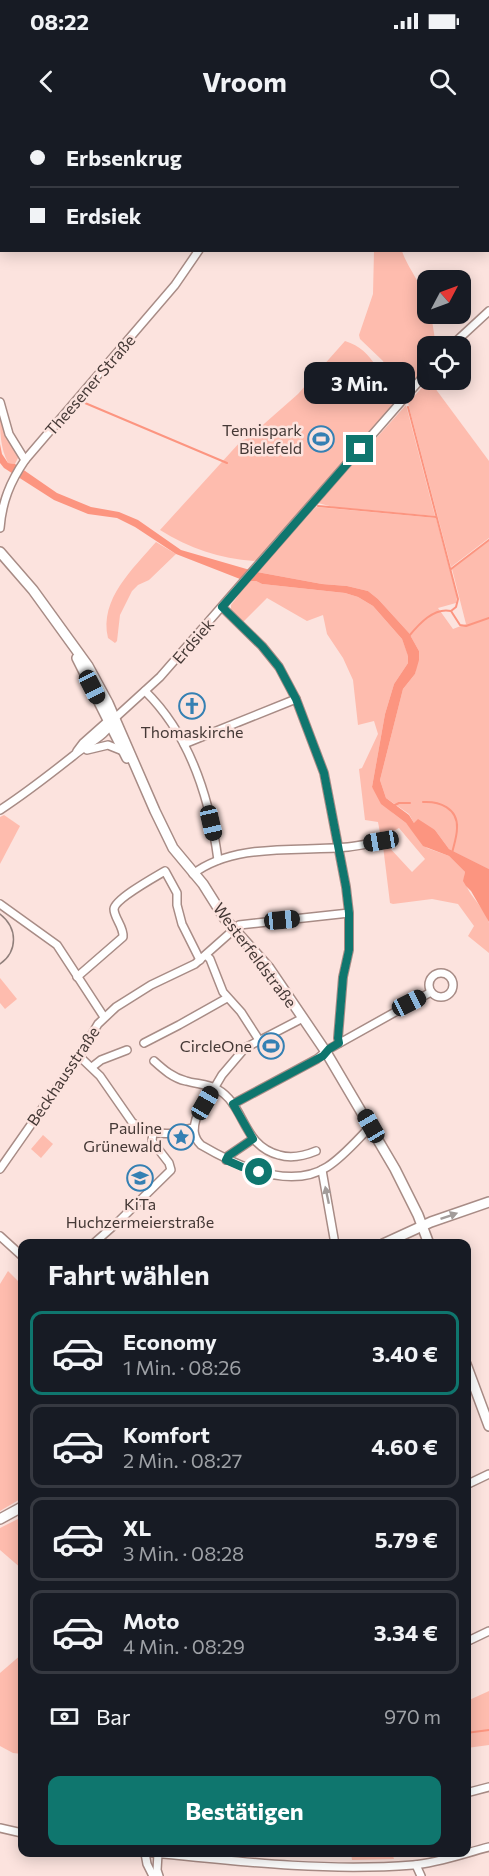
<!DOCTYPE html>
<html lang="de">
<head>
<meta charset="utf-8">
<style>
  body { margin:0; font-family:Commissioner,sans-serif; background:#242831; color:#f1f3f6; height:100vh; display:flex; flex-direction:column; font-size:22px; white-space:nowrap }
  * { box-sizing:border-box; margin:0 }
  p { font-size:20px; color:#9ea1a6 }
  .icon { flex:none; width:33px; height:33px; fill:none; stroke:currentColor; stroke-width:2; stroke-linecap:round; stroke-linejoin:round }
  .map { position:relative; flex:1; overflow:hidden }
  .sheet { position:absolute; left:18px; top:1119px; width:453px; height:618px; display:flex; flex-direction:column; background:#171b24; border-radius:12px; box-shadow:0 3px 15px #0003 }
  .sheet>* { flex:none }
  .banner { position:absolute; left:0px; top:0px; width:489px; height:132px; box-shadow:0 3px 15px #0003; display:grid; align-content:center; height:132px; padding:0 30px; background:#171b24 }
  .needle { width:39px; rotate:49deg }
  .fabs { position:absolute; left:417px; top:150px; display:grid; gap:12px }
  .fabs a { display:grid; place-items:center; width:54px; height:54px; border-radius:12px; background:#171b24; box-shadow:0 3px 15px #0003; font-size:30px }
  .end { position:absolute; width:27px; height:27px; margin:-14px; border:8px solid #0f766e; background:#fff; box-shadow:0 0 0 3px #fff }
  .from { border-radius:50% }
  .bubble { position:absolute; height:42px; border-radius:12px; background:#171b24; box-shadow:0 3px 15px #0003; font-size:20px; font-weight:700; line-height:42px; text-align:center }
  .car { position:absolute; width:18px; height:36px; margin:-18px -9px; border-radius:8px; box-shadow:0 0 4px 2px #0007; background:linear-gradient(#222 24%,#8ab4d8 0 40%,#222 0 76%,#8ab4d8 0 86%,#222 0) }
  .banner b { display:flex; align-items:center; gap:21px; height:57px; font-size:22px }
  .banner b+b { border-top:2px solid #363941 }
  .banner i { width:15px; height:15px; background:#f1f3f6 }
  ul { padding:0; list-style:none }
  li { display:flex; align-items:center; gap:18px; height:84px; margin:0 12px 9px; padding:0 18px; border:3px solid #363941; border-radius:12px }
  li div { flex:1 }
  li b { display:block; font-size:22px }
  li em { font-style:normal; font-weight:700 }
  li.current { border-color:#0f766e }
  li>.icon { width:54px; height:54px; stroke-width:1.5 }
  h2 { padding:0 30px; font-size:27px; line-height:72px }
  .pay { display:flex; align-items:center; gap:15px; height:66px; padding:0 30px; font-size:22px }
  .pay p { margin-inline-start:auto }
  .button { display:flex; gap:12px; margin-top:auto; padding:12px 30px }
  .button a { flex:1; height:69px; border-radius:12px; background:#0f766e; color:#fff; font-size:24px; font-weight:700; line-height:69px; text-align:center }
  .status { display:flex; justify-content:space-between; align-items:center; height:42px; padding:0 30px; background:#171b24; direction:ltr }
  .status svg { height:16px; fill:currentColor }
  header { display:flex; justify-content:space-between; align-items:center; height:78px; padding:0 30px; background:#171b24; font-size:27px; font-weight:700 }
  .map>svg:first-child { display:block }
</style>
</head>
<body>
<div class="status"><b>08:22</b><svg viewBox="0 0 49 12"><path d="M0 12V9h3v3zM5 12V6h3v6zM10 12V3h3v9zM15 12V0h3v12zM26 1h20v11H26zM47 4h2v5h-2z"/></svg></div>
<header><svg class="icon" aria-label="back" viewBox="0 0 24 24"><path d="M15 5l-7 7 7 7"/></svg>Vroom<svg class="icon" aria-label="search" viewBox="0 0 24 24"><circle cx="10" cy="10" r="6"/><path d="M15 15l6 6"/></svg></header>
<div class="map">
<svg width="489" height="1756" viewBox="0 0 489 1756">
  <rect width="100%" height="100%" fill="#fce3de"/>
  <g fill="#febcae">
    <path d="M374 131H402C409 152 428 170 428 194H431L436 226H428L427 245 402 275H399L396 271 383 241 360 219 359 215 373 174Z"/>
    <path d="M345 221C375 230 381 259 395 282L266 432 258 439 254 441C220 439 189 428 160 410L241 321 248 318 298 274Z"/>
    <polygon points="429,260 489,341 489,418 451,447 408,283"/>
    <polygon points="406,285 435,396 333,387 318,383"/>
    <path d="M0 294 5 314 19 336 15 344 8 343C0 327 0 312 0 294Z"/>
    <polygon points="316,387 436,398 457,477 456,483 438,488 453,509 466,504 452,449 489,421 489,749 449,729 435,710 414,703 409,694 386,678 380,660 403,569 415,554 419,531 409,513 378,479 368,471 347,466 322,464 257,452"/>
    <path d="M156 422 176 434 149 460 138 465 132 471 120 495 117 521 115 523 108 518C99 479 133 449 156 422Z"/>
    <path d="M249 461H256L262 464 345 473 358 477 373 486 402 519 408 535V543L394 564 385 594 372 667 393 693 406 703 427 728 449 736 465 752C461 772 485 785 489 803 489 812 489 824 489 833L468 816 474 806 458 784 432 779 393 784 390 783 383 726 387 725 412 752 425 739 399 708 381 718 378 702 365 700 359 649 362 648 378 614 374 601 358 605 353 560 343 538 327 514 323 495 307 501 267 478 243 502 231 489V485Z"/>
    <polygon points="4,695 20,706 0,744 0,697"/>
    <polygon points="0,858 17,879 5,889 0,883"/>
    <polygon points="43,1015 53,1024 41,1038 31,1029"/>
    <polygon points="8,1151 22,1165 22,1378 0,1391 0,1164"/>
    <polygon points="22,1397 22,1449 0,1430 0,1408"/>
    <polygon points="22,1534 22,1634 13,1633 0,1626 0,1553"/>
    <polygon points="489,1571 489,1625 467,1628 467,1581"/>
    <polygon points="351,1733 392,1733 394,1739 352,1740"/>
  </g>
  <polygon fill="#fc9580" points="0,324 2,334 8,343 15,344 57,373 91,387 119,392 138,400 181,430 257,452 322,464 347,466 368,471 378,479 409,513 419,531 419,540 415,554 403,569 380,660 386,678 409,695 414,703 418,699 435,710 449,729 489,749 489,802 471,771 466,766 463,761 465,752 449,736 423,726 406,703 381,684 372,667 385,594 394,564 408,543 408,536 402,519 373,486 358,477 345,473 262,464 256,461 249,461 240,459 176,434 135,407 117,398 88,394 54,380 4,348 0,343"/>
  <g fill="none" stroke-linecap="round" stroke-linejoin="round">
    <g stroke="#fc9580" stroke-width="2">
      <polyline points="85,283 227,343"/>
      <polyline points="408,287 458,479 456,487 451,491"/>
      <polyline points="318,386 436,397"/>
      <polyline points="451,449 489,420"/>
      <path d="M409 516C419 504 434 487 451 491L460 505 466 506 489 498"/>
      <path d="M423 682C439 681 458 688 457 708 457 716 454 725 452 733"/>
      <polyline points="393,686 399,683 410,683"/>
      <polyline points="466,1613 489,1610"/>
    </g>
    <g stroke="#a88c86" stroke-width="10">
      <g id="minor">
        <polyline points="210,0 210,2"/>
        <polyline points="451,226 489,191"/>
        <polyline points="0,282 9,314 25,340"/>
        <path d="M0 408C2 382 10 362 25 340L175 165 199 130"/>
        <polyline points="222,487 262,526 279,547 296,579 324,653 346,767 349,793 349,830 343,857 338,918 339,923"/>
        <path d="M145 571C190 615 210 680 218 740"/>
        <polyline points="184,624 296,579"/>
        <polyline points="87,630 108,625 123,631"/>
        <polyline points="77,631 83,623 110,599"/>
        <path d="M0 690C26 673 49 655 73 636 88 623 106 617 115 598L160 557 428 251"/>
        <path d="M193 754C235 722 300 732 348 727 359 726 370 723 381 721"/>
        <polyline points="0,784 57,825 104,897"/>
        <polyline points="206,835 210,839 223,872 241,892 259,920"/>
        <circle cx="441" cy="865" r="12"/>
        <path d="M77 857 123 817C124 807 114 798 114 789 115 779 155 757 165 751L177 773V785L182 804 200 840"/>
        <path d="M303 898 245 928 222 955 196 999C193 1009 193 1017 201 1025 235 1045 289 1071 327 1047 343 1037 357 1020 371 1006"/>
        <polyline points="144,923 179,905 227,878"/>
        <path d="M79 936 100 956 132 1002C142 1012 161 1015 175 1013 181 1012 187 1008 194 1008"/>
        <path d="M154 941C164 950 173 958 186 961 196 964 208 964 217 969 246 985 241 1025 279 1035 292 1039 304 1036 316 1031"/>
        <polyline points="92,947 101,940 127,930"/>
        <polyline points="233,984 317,939 329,929 431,872"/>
        <polyline points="226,1040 228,1036 253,1019"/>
        <polyline points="0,1049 79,936 98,904 116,887 151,865 195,844 239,805 349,793"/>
        <polyline points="322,1050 335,1124"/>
        <polyline points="0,1116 22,1136"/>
        <polyline points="93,1124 119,1101 171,1050 169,1043 152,1021 153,1012"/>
        <polyline points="466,1365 489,1354"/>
        <polyline points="466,1522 489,1511"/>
        <polyline points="466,1673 489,1667"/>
        <polyline points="0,1708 22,1713"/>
        <path d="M144 1732C234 1741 323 1752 413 1745 438 1743 465 1733 489 1727"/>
        <polyline points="145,1733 147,1744 153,1756"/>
        <polyline points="158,1734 157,1750 159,1756"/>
        <polyline points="416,1745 421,1756"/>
      </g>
    </g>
    <g stroke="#a88c86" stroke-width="12">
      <g id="major">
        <polyline points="0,432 33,470 88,546 108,583 155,691 173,728 203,764 225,799 269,848 326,932 395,1049 418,1095 429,1124"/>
        <polyline points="77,538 127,638"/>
        <polyline points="383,1124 431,1102 489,1082"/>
        <polyline points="466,1244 489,1306"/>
        <polyline points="0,1399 22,1387"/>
      </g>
    </g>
    <use href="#minor" stroke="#fff" stroke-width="7"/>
    <use href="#major" stroke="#fff" stroke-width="9"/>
    <path stroke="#907f7b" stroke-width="1.5" d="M0 794C18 808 18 831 0 844"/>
  </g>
  <defs><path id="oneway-solid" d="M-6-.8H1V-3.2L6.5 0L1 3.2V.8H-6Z" transform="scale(1.5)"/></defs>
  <g fill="#a29c9a">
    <use href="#oneway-solid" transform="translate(327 1075) rotate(-102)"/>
    <use href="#oneway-solid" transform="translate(449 1096) rotate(-19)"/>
  </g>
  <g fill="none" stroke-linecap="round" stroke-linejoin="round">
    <polyline stroke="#0f766e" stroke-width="8" points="259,1052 242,1047 226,1040 228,1036 253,1019 233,984 323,936 329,929 339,923 338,918 343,857 349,830 349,793 346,767 324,653 296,579 279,547 262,526 222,487 360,329"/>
  </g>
  <defs>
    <g id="stadium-ring" transform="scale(1.35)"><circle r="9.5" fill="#fce3de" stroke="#3580b3" stroke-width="1.5"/><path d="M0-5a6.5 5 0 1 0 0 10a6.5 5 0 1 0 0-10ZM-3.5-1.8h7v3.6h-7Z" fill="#3580b3"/></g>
    <g id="church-ring" transform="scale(1.35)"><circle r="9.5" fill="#fce3de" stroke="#3580b3" stroke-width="1.5"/><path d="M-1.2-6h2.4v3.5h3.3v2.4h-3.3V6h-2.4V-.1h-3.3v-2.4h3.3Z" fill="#3580b3"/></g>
    <g id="sight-ring" transform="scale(1.35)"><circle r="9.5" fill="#fce3de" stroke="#3580b3" stroke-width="1.5"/><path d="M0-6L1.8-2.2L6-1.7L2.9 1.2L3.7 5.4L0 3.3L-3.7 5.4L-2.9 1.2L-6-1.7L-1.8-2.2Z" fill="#3580b3"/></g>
    <g id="school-ring" transform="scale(1.35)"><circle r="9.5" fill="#fce3de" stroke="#3580b3" stroke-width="1.5"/><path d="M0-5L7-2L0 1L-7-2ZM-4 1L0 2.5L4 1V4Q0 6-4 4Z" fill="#3580b3"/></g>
  </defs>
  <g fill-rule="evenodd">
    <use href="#stadium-ring" x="321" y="319"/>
    <use href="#church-ring" x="192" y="586"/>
    <use href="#stadium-ring" x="271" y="926"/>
    <use href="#sight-ring" x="181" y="1017"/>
    <use href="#school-ring" x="140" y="1058"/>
  </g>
  <g text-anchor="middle" stroke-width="5" stroke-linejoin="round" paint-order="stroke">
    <g font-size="16" fill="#453936" stroke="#fce3de">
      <text transform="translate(90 265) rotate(-49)" y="6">Theesener Straße</text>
      <text transform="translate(193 521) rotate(-49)" y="6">Erdsiek</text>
      <text transform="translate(255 835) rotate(53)" y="6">Westerfeldstraße</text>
      <text transform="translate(63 956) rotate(-56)" y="6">Beckhausstraße</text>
    </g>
    <g font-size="16" fill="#453936" stroke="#fce3de" text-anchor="end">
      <text x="302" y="316">Tennispark<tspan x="302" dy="18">Bielefeld</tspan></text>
      <text x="192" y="618" text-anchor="middle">Thomaskirche</text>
      <text x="252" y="932">CircleOne</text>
      <text x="162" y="1014">Pauline<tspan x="162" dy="18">Grünewald</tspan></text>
      <text x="140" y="1090" text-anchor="middle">KiTa<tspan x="140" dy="18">Huchzermeierstraße</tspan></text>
    </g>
  </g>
</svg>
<div class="fabs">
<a><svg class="needle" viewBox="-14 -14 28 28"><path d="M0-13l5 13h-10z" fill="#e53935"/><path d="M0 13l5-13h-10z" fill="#9ea1a6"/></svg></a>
<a><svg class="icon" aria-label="locate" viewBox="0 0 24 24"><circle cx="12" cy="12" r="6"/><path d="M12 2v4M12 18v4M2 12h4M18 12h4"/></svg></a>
</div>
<i class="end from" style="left:259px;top:1052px"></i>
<i class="end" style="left:360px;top:329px"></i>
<div class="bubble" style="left:304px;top:242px;width:111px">3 Min.</div>
<i class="car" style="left:92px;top:567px;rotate:153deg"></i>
<i class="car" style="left:211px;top:703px;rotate:167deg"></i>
<i class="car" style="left:381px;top:721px;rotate:260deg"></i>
<i class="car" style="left:282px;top:800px;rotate:84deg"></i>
<i class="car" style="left:409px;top:883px;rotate:63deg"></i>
<i class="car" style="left:205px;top:983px;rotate:30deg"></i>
<i class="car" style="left:371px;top:1006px;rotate:330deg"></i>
<div class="banner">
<b><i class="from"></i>Erbsenkrug</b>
<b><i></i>Erdsiek</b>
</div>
<section class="sheet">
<h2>Fahrt wählen</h2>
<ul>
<li class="current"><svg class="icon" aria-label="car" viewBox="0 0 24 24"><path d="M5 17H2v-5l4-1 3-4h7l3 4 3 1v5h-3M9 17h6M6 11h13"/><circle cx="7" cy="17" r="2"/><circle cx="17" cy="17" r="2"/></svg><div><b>Economy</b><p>1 Min. · 08:26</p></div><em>3.40 €</em></li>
<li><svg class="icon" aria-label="car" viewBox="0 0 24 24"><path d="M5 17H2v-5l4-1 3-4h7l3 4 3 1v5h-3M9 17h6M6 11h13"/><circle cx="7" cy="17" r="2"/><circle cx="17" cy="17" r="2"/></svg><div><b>Komfort</b><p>2 Min. · 08:27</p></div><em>4.60 €</em></li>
<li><svg class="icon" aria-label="car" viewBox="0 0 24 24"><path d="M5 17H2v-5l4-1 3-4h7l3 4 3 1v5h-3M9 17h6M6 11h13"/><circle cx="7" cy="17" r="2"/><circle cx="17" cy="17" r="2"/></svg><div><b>XL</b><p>3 Min. · 08:28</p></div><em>5.79 €</em></li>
<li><svg class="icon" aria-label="car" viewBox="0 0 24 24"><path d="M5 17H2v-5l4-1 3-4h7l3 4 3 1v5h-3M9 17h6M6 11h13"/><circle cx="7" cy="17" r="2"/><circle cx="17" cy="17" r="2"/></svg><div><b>Moto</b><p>4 Min. · 08:29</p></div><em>3.34 €</em></li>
</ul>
<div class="pay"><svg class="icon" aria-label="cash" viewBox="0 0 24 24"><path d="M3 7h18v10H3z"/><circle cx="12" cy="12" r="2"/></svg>Bar<p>970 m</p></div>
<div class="button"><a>Bestätigen</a></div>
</section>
</div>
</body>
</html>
